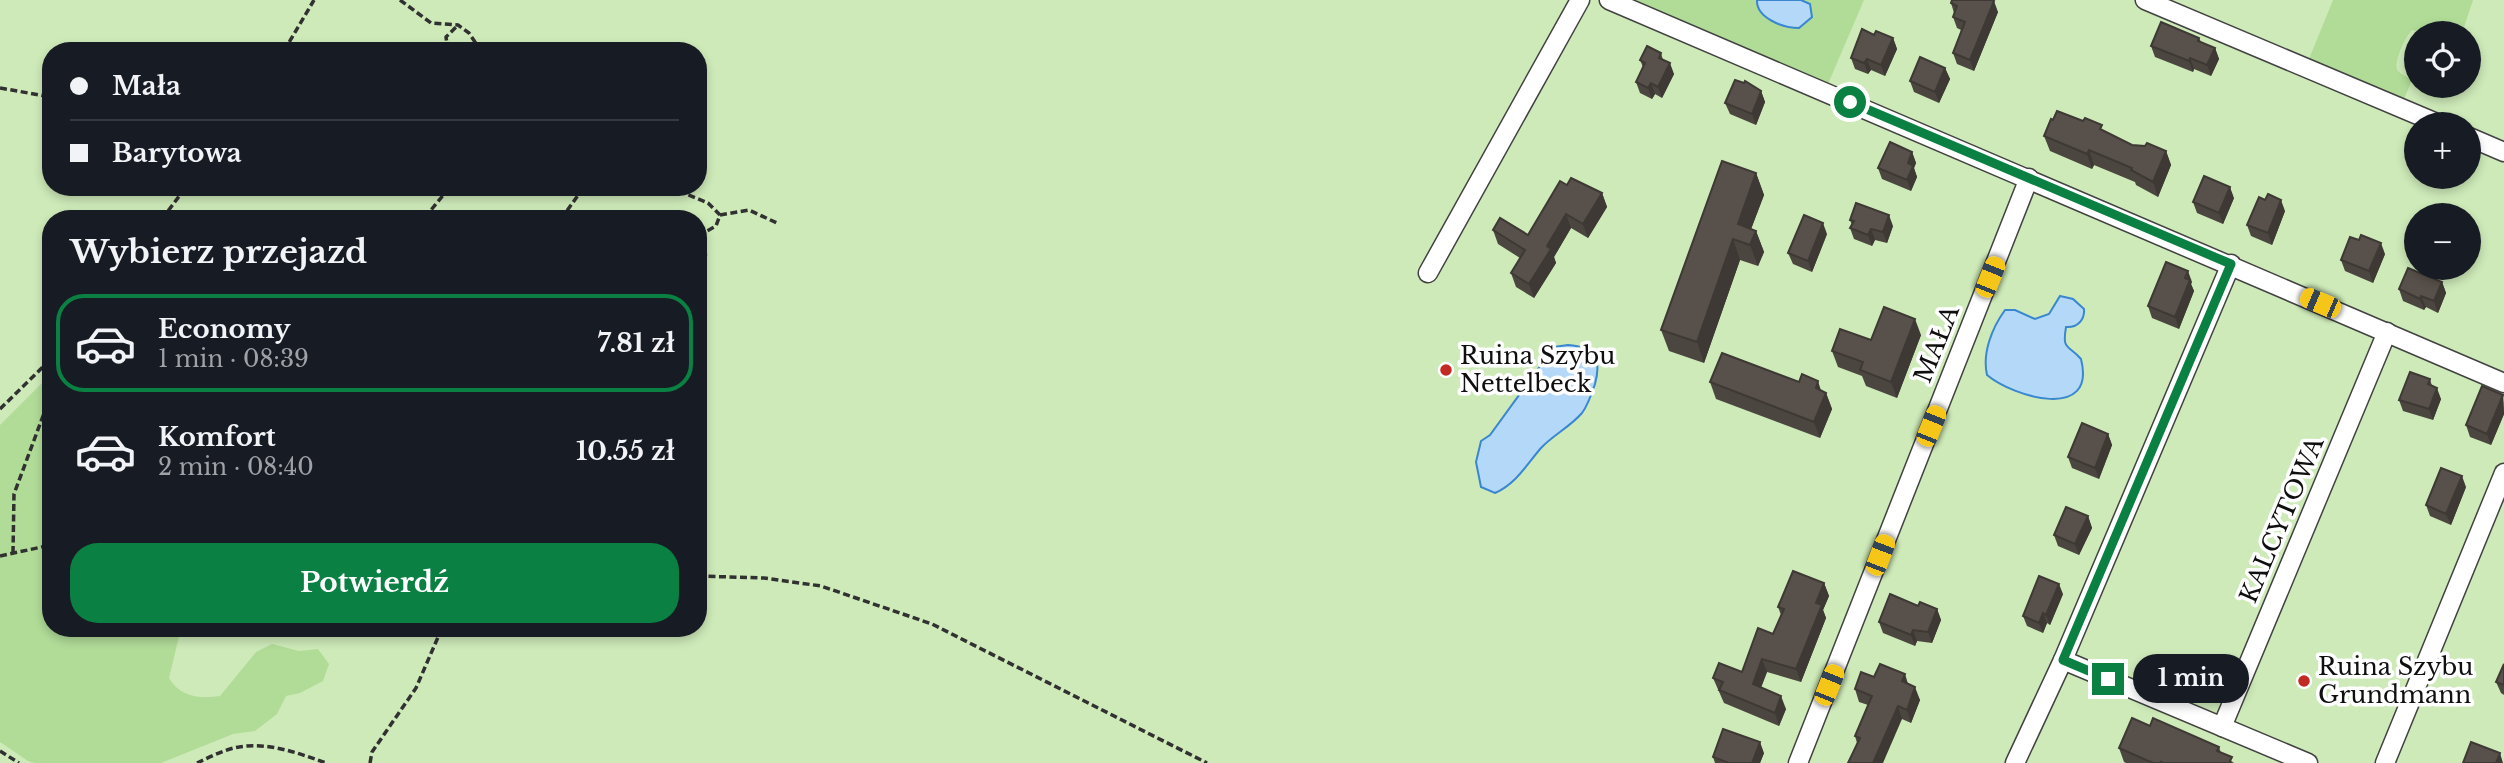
<!DOCTYPE html>
<html lang="pl">
<head>
<meta charset="utf-8">
<style>
  body { margin:0; font-family:"Libre Baskerville",serif; background:#20242c; color:#f1f3f6; height:100vh; display:flex; flex-direction:column; font-size:26px; white-space:nowrap }
  * { box-sizing:border-box; margin:0 }
  p { font-size:23px; color:#9ea1a6 }
  .icon { flex:none; width:38px; height:38px; fill:none; stroke:currentColor; stroke-width:2; stroke-linecap:round; stroke-linejoin:round }
  .map { position:relative; flex:1; overflow:hidden }
  .side { position:absolute; left:42px; top:210px; width:665px; height:427px; display:flex; flex-direction:column; background:#171b24; border-radius:28px; box-shadow:0 4px 10px #0003 }
  .side>* { flex:none }
  .guide { position:absolute; left:42px; top:42px; width:665px; height:154px; border-radius:28px; box-shadow:0 4px 10px #0003; display:grid; align-content:center; height:154px; padding:0 28px; background:#171b24 }
  .tools { position:absolute; left:2404px; top:21px; display:grid; gap:14px }
  .tools a { display:grid; place-items:center; width:77px; height:77px; border-radius:50%; background:#171b24; box-shadow:0 4px 10px #0003; font-size:35px }
  .end { position:absolute; width:32px; height:32px; margin:-16px; border:9px solid #0b8043; background:#fff; box-shadow:0 0 0 4px #fff }
  .from { border-radius:50% }
  .bubble { position:absolute; height:49px; border-radius:24px; background:#171b24; box-shadow:0 4px 10px #0003; font-size:23px; font-weight:800; line-height:49px; text-align:center }
  .car { position:absolute; width:21px; height:42px; margin:-21px -10px; border-radius:9px; box-shadow:0 0 5px 2px #0007; background:linear-gradient(#f5c518 24%,#345 0 40%,#f5c518 0 76%,#345 0 86%,#f5c518 0) }
  .guide b { display:flex; align-items:center; gap:24px; height:66px; font-size:26px }
  .guide b+b { border-top:2px solid #363941 }
  .guide i { width:18px; height:18px; background:#f1f3f6 }
  ul { padding:0; list-style:none }
  li { display:flex; align-items:center; gap:21px; height:98px; margin:0 14px 10px; padding:0 14px; border:4px solid transparent; border-radius:28px }
  li div { flex:1 }
  li b { display:block; font-size:26px }
  li em { font-style:normal; font-weight:800 }
  li.on { border-color:#0b8043 }
  li>.icon { width:63px; height:63px; stroke-width:1.5 }
  h2 { padding:0 28px; font-size:32px; line-height:84px }
  .button { display:flex; gap:14px; margin-top:auto; padding:14px 28px }
  .button a { flex:1; height:80px; border-radius:28px; background:#0b8043; color:#fff; font-size:28px; font-weight:800; line-height:80px; text-align:center }
  .map>svg:first-child { display:block }
</style>
</head>
<body>
<div class="map">
<svg width="2504" height="763" viewBox="0 0 2504 763">
  <rect width="100%" height="100%" fill="#fffdf1"/>
  <path fill="#ceeab9" fill-rule="evenodd" d="M0 0H2504V763H0ZM2417 33H2469V86H2417ZM51 51H698V187H51ZM2417 124H2469V177H2417ZM2417 215H2469V268H2417ZM51 219H698V628H51Z"/>
  <g fill="#b1dc98">
    <path d="M1636 0H1757C1756 18 1783 28 1799 28L1812 17 1810 4 1801 0H1864L1828 84 1634 2Z"/>
    <path d="M2333 0H2473L2462 33H2421L2412 30C2406 36 2392 63 2398 71 2401 75 2407 76 2412 80L2404 99 2309 59Z"/>
    <path d="M51 374V628H181L169 678C180 697 200 699 220 696L256 652 272 644 299 651 318 649 329 664 323 681 300 693 286 696 277 714 255 731 233 734 161 763H35L28 761 0 742V425Z"/>
  </g>
  <g fill="#b4d8f7" stroke="#3a87d0" stroke-width="2">
    <path d="M1757 0H1801L1810 4 1812 17 1799 28C1783 28 1756 18 1757 0Z"/>
    <path d="M2060 296 2073 299 2084 309C2085 320 2077 328 2066 327 2062 351 2068 344 2081 359 2097 422 2013 397 1987 375 1982 353 1992 328 2005 310H2015L2035 319 2049 314Z"/>
    <path d="M1568 345C1595 347 1602 358 1595 384 1592 393 1588 405 1582 413 1570 427 1553 435 1541 448 1527 464 1516 484 1495 493L1481 487 1476 462 1481 441 1490 435 1554 347Z"/>
  </g>
  <g fill="none" stroke-linecap="round" stroke-linejoin="round">
    <g stroke="#424242" stroke-width="21">
      <g id="minor">
        <polyline points="1609,0 2504,383"/>
        <polyline points="2145,0 2439,124"/>
        <polyline points="2469,137 2504,152"/>
        <polyline points="1428,273 1580,0"/>
        <polyline points="2063,660 2231,264"/>
        <polyline points="2222,727 2387,332"/>
        <polyline points="1798,763 2029,178"/>
        <polyline points="2015,763 2063,660 2308,763"/>
        <polyline points="2385,763 2504,473"/>
      </g>
    </g>
    <g stroke="#313131" stroke-width="3.5" stroke-dasharray="7 3.5" stroke-linecap="butt">
      <polyline points="400,0 431,23 458,25 469,33 481,51"/>
      <polyline points="284,51 314,0"/>
      <polyline points="448,51 446,37 458,25"/>
      <polyline points="0,88 51,97"/>
      <polyline points="669,187 708,203 720,215 716,226 698,236"/>
      <polyline points="720,215 749,210 777,223"/>
      <polyline points="162,219 186,187"/>
      <polyline points="427,219 431,210 450,187"/>
      <polyline points="561,219 584,187"/>
      <polyline points="698,241 703,245 706,257 698,266"/>
      <polyline points="0,409 51,359"/>
      <polyline points="13,553 14,494 46,408 51,362"/>
      <polyline points="0,556 51,545"/>
      <polyline points="698,576 764,578 821,586 932,624 1207,763"/>
      <polyline points="0,751 19,763"/>
      <path d="M197 763C210 757 225 749 239 747 269 742 298 753 326 763"/>
      <polyline points="370,763 372,752 416,688 442,628"/>
    </g>
    <use href="#minor" stroke="#fff" stroke-width="18"/>
  </g>
  <g fill="#4c4640">
    <polygon points="1951,3 1998,12 1974,71 1957,64 1953,53 1961,30 1957,28 1953,17 1954,13"/>
    <polygon points="1874,35 1893,38 1897,49 1885,76 1871,70 1868,74 1855,69 1851,58"/>
    <polygon points="2199,38 2201,42 2215,48 2219,59 2211,76 2194,69 2193,72 2155,57 2151,46"/>
    <polygon points="1661,53 1663,60 1674,74 1662,98 1655,94 1652,99 1640,93 1636,82 1643,67 1640,60"/>
    <polygon points="1945,68 1950,79 1939,103 1914,92 1910,81"/>
    <polygon points="1761,91 1765,102 1756,125 1730,114 1725,103"/>
    <polygon points="2104,131 2132,145 2166,151 2171,165 2158,197 2136,185 2135,182 2094,165 2092,169 2050,151 2044,136"/>
    <polygon points="1912,152 1916,163 1914,168 1917,177 1911,191 1882,179 1878,168"/>
    <polygon points="1756,173 1764,195 1751,229 1756,231 1764,252 1758,266 1740,260 1704,363 1669,351 1661,330"/>
    <polygon points="1567,185 1602,193 1607,207 1588,238 1571,228 1554,257 1556,263 1534,298 1516,287 1511,273 1520,258 1498,244 1493,230 1528,235"/>
    <polygon points="2234,198 2223,224 2197,213 2193,202"/>
    <polygon points="2285,211 2272,245 2251,236 2247,225"/>
    <polygon points="1850,220 1893,226 1887,243 1875,240 1872,246 1854,239 1850,228 1852,225"/>
    <polygon points="1827,234 1812,272 1793,264 1788,253"/>
    <polygon points="2385,254 2373,283 2345,271 2341,260"/>
    <polygon points="2192,282 2191,284 2194,291 2179,329 2152,318 2148,306"/>
    <polygon points="2442,282 2446,293 2438,313 2426,307 2424,310 2403,301 2399,289"/>
    <polygon points="1921,335 1897,398 1866,386 1862,376 1838,367 1832,351 1871,340"/>
    <polygon points="2430,379 2432,386 2441,399 2433,420 2403,411 2399,400"/>
    <polygon points="1710,382 1821,391 1826,393 1832,409 1820,438 1716,399"/>
    <polygon points="2503,395 2504,414 2491,445 2470,437 2466,425"/>
    <polygon points="2108,434 2112,445 2099,479 2072,468 2068,457"/>
    <polygon points="2466,487 2451,525 2430,516 2426,505"/>
    <polygon points="2088,516 2092,528 2079,555 2058,546 2054,535"/>
    <polygon points="1824,583 1829,596 1823,610 1826,618 1801,682 1767,672 1761,688 1786,709 1779,726 1724,703 1713,678 1742,672 1773,634 1781,615 1778,607"/>
    <polygon points="2063,594 2050,625 2047,623 2043,633 2027,626 2023,616"/>
    <polygon points="1918,606 1937,609 1941,620 1932,643 1917,641 1915,646 1883,633 1879,622"/>
    <polygon points="2504,664 2504,695 2501,693 2496,682"/>
    <polygon points="1874,677 1908,684 1920,700 1911,723 1902,719 1857,743 1855,736 1868,705 1859,702 1855,689"/>
    <polygon points="2150,726 2219,747 2221,753 2234,763 2126,763 2124,762 2119,748"/>
    <polygon points="1764,753 1760,763 1715,763 1713,757"/>
  </g>
  <g fill="#3e3934">
    <polygon points="1994,1 1998,12 1974,71 1970,60"/>
    <polygon points="1893,38 1897,49 1885,76 1881,65"/>
    <polygon points="2215,48 2219,59 2211,76 2207,65"/>
    <polygon points="2190,58 2194,69 2193,72 2189,61"/>
    <polygon points="1867,59 1871,70 1868,74 1864,63"/>
    <polygon points="1670,63 1674,74 1662,98 1658,87"/>
    <polygon points="1945,68 1950,79 1939,103 1935,92"/>
    <polygon points="1651,83 1655,94 1652,99 1648,88"/>
    <polygon points="1761,91 1765,102 1756,125 1752,114"/>
    <polygon points="2089,150 2094,165 2092,169 2087,154"/>
    <polygon points="2166,151 2171,165 2158,197 2153,182"/>
    <polygon points="1912,152 1916,163 1914,168 1917,177 1911,191 1907,180 1908,163"/>
    <polygon points="1756,173 1764,195 1745,245 1738,224"/>
    <polygon points="2230,187 2234,198 2223,224 2219,213"/>
    <polygon points="1602,193 1607,207 1588,238 1583,224"/>
    <polygon points="2281,200 2285,211 2272,245 2268,233"/>
    <polygon points="1566,214 1571,228 1554,257 1556,263 1534,298 1529,284 1547,246"/>
    <polygon points="1889,215 1893,226 1887,243 1883,232"/>
    <polygon points="1823,223 1827,234 1812,272 1808,261"/>
    <polygon points="1871,229 1875,240 1872,246 1868,235"/>
    <polygon points="1756,231 1764,252 1758,266 1750,245"/>
    <polygon points="1733,239 1740,260 1704,363 1697,342"/>
    <polygon points="2381,243 2385,254 2373,283 2369,271"/>
    <polygon points="2188,271 2192,282 2191,284 2194,291 2179,329 2175,317"/>
    <polygon points="2442,282 2446,293 2438,313 2434,301"/>
    <polygon points="2421,296 2426,307 2424,310 2420,299"/>
    <polygon points="1915,319 1921,335 1897,398 1891,382"/>
    <polygon points="1818,381 1823,397 1826,393 1832,409 1820,438 1814,422 1816,388"/>
    <polygon points="2437,388 2441,399 2433,420 2429,409"/>
    <polygon points="2503,395 2504,414 2491,445 2487,434"/>
    <polygon points="2108,434 2112,445 2099,479 2095,468"/>
    <polygon points="2462,476 2466,487 2451,525 2446,514"/>
    <polygon points="2088,516 2092,528 2079,555 2075,544"/>
    <polygon points="1824,583 1829,596 1823,610 1826,618 1801,682 1796,669 1816,603"/>
    <polygon points="2059,584 2063,594 2050,625 2046,615"/>
    <polygon points="1937,609 1941,620 1932,643 1928,632"/>
    <polygon points="2043,613 2047,623 2043,633 2039,623"/>
    <polygon points="1913,630 1917,641 1915,646 1911,635"/>
    <polygon points="1762,659 1767,672 1757,697 1753,684"/>
    <polygon points="1905,674 1909,687 1902,681"/>
    <polygon points="1915,687 1920,700 1911,723 1907,710"/>
    <polygon points="1781,696 1786,709 1779,726 1775,713"/>
    <polygon points="1898,706 1902,719 1883,763 1873,763"/>
    <polygon points="1760,742 1764,753 1760,763 1752,763"/>
    <polygon points="2500,753 2503,763 2496,763"/>
  </g>
  <g fill="#58514b" stroke="#3e3934" stroke-width="2">
    <polygon points="1952,0 1992,0 1994,1 1970,60 1953,53 1965,22 1953,17 1957,6 1951,3"/>
    <polygon points="2161,22 2199,38 2198,41 2215,48 2207,65 2190,58 2189,61 2151,46"/>
    <polygon points="1862,29 1874,35 1876,31 1893,38 1881,65 1867,59 1864,63 1851,58"/>
    <polygon points="1647,46 1661,53 1659,58 1670,63 1658,87 1651,83 1648,88 1636,82 1645,63 1640,60"/>
    <polygon points="1920,57 1945,68 1935,92 1910,81"/>
    <polygon points="1735,80 1744,83 1745,81 1761,91 1752,114 1725,103"/>
    <polygon points="2057,111 2083,121 2085,118 2102,125 2100,129 2132,145 2145,146 2147,143 2166,151 2153,182 2131,170 2132,168 2089,150 2087,154 2044,136 2051,119 2053,120"/>
    <polygon points="1890,142 1912,152 1908,163 1913,166 1907,180 1878,168"/>
    <polygon points="1722,161 1756,173 1738,224 1756,231 1750,245 1733,239 1697,342 1661,330"/>
    <polygon points="2204,176 2230,187 2219,213 2193,202"/>
    <polygon points="1571,178 1602,193 1583,224 1566,214 1547,246 1551,249 1529,284 1511,273 1525,250 1493,230 1500,218 1528,235 1560,181 1567,185"/>
    <polygon points="2268,194 2281,200 2268,233 2247,225 2259,197 2265,200"/>
    <polygon points="1856,203 1889,215 1883,232 1871,229 1868,235 1850,228 1854,221 1850,220"/>
    <polygon points="1804,215 1823,223 1808,261 1788,253"/>
    <polygon points="2361,235 2381,243 2369,271 2341,260 2350,237 2359,240"/>
    <polygon points="2166,262 2188,271 2185,278 2190,280 2175,317 2148,306"/>
    <polygon points="2408,268 2442,282 2434,301 2421,296 2420,299 2399,289"/>
    <polygon points="1884,307 1915,319 1891,382 1860,370 1863,362 1832,351 1840,329 1871,340"/>
    <polygon points="1722,353 1799,382 1802,374 1818,381 1816,388 1826,393 1814,422 1710,382"/>
    <polygon points="2410,372 2430,379 2428,384 2437,388 2429,409 2399,400"/>
    <polygon points="2482,386 2503,395 2487,434 2466,425"/>
    <polygon points="2082,423 2108,434 2095,468 2068,457"/>
    <polygon points="2441,468 2462,476 2446,514 2426,505"/>
    <polygon points="2066,507 2088,516 2075,544 2054,535"/>
    <polygon points="1793,571 1824,583 1816,603 1822,605 1796,669 1762,659 1753,684 1781,696 1775,713 1719,690 1723,682 1713,678 1719,663 1742,672 1758,628 1773,634 1784,609 1778,607"/>
    <polygon points="2039,576 2059,584 2046,615 2043,613 2039,623 2023,616"/>
    <polygon points="1890,594 1918,606 1920,602 1937,609 1928,632 1913,630 1911,635 1879,622"/>
    <polygon points="1880,664 1905,674 1902,681 1915,687 1907,710 1898,706 1873,763 1848,763 1860,738 1855,736 1872,696 1855,689 1861,672 1874,677"/>
    <polygon points="2504,664 2504,685 2496,682"/>
    <polygon points="2132,718 2150,726 2153,718 2219,747 2217,751 2232,757 2229,763 2164,763 2161,762 2161,763 2153,763 2119,748"/>
    <polygon points="1723,729 1760,742 1752,763 1729,763 1713,757"/>
    <polygon points="2471,742 2500,753 2496,763 2463,763"/>
  </g>
  <g fill="none" stroke-linecap="round" stroke-linejoin="round">
    <polyline stroke="#0b8043" stroke-width="9" points="1850,102 2231,264 2063,660 2108,679"/>
  </g>
  <g fill="#c22a24" stroke="#fff" stroke-width="2.5">
    <circle cx="1446" cy="370" r="7"/>
    <circle cx="2304" cy="681" r="7"/>
  </g>
  <g text-anchor="middle" stroke-width="7" stroke-linejoin="round" paint-order="stroke">
    <g font-size="24" fill="#0f0f0f" stroke="#fff">
      <text transform="translate(1937 344) rotate(-68)" y="8">MAŁA</text>
      <text transform="translate(2282 520) rotate(-67)" y="8">KALCYTOWA</text>
    </g>
    <g font-size="24" fill="#0f0f0f" stroke="#fff" text-anchor="start">
      <text x="1460" y="364">Ruina Szybu<tspan x="1460" dy="28">Nettelbeck</tspan></text>
      <text x="2318" y="675">Ruina Szybu<tspan x="2318" dy="28">Grundmann</tspan></text>
    </g>
  </g>
</svg>
<div class="tools">
<a><svg class="icon" aria-label="locate" viewBox="0 0 24 24"><circle cx="12" cy="12" r="6"/><path d="M12 2v4M12 18v4M2 12h4M18 12h4"/></svg></a>
<a>+</a>
<a>−</a>
</div>
<i class="end from" style="left:1850px;top:102px"></i>
<i class="end" style="left:2108px;top:679px"></i>
<div class="bubble" style="left:2133px;top:654px;width:116px">1 min</div>
<i class="car" style="left:1990px;top:277px;rotate:22deg"></i>
<i class="car" style="left:2320px;top:303px;rotate:293deg"></i>
<i class="car" style="left:1931px;top:426px;rotate:22deg"></i>
<i class="car" style="left:1880px;top:555px;rotate:21deg"></i>
<i class="car" style="left:1829px;top:685px;rotate:22deg"></i>
<div class="guide">
<b><i class="from"></i>Mała</b>
<b><i></i>Barytowa</b>
</div>
<section class="side">
<h2>Wybierz przejazd</h2>
<ul>
<li class="on"><svg class="icon" aria-label="car" viewBox="0 0 24 24"><path d="M5 17H2v-5l4-1 3-4h7l3 4 3 1v5h-3M9 17h6M6 11h13"/><circle cx="7" cy="17" r="2"/><circle cx="17" cy="17" r="2"/></svg><div><b>Economy</b><p>1 min · 08:39</p></div><em>7.81 zł</em></li>
<li><svg class="icon" aria-label="car" viewBox="0 0 24 24"><path d="M5 17H2v-5l4-1 3-4h7l3 4 3 1v5h-3M9 17h6M6 11h13"/><circle cx="7" cy="17" r="2"/><circle cx="17" cy="17" r="2"/></svg><div><b>Komfort</b><p>2 min · 08:40</p></div><em>10.55 zł</em></li>
</ul>
<div class="button"><a>Potwierdź</a></div>
</section>
</div>
</body>
</html>
